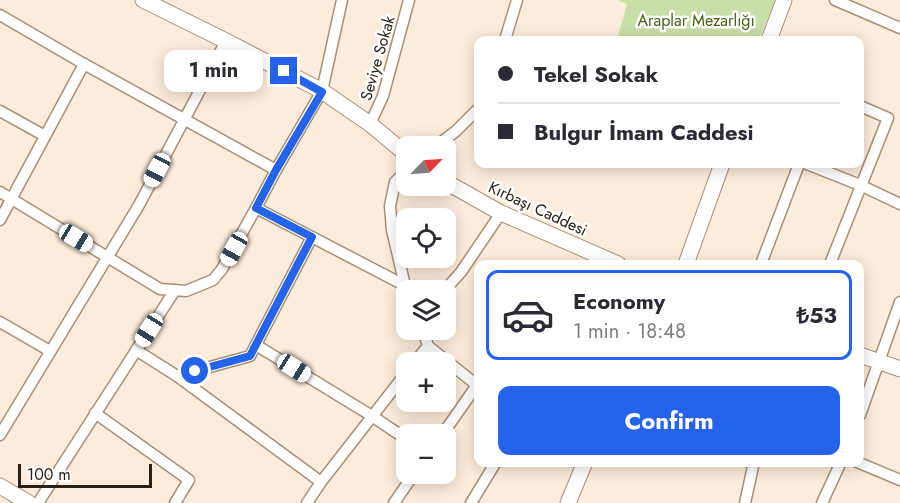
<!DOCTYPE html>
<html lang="en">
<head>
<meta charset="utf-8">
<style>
  body { margin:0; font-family:Jost,sans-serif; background:#f2f2f3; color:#2b2b33; height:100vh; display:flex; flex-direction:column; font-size:22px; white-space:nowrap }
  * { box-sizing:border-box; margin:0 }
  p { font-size:20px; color:#7c7c81 }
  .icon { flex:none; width:33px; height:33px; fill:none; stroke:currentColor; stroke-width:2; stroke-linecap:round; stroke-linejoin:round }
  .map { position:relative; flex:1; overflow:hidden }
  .details { position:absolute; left:474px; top:260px; width:390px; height:207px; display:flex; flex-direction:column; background:#fff; border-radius:12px; box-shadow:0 3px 15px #0003 }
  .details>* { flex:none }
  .hud { position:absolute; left:474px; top:36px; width:390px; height:132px; border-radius:12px; box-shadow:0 3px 15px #0003; display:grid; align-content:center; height:132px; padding:0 24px; background:#fff }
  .needle { width:39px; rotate:65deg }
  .fabs { position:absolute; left:396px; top:136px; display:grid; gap:12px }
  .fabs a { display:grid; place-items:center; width:60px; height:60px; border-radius:12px; background:#fff; box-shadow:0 3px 15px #0003; font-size:30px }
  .scale { position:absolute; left:18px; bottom:15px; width:134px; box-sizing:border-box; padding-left:6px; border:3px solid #2a2116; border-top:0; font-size:16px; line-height:21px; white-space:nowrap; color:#2a2116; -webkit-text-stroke:4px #fff; paint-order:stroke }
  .end { position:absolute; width:27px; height:27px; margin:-14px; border:8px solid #2563eb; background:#fff; box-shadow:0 0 0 3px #fff }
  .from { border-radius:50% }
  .bubble { position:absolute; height:42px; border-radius:12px; background:#fff; box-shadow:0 3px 15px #0003; font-size:20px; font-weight:700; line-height:42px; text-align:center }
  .car { position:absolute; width:18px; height:36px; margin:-18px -9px; border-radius:8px; box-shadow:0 0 4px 2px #0007; background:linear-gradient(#fff 24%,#345 0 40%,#fff 0 76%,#345 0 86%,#fff 0) }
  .hud b { display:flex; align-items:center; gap:21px; height:57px; font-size:22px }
  .hud b+b { border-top:2px solid #e1e1e2 }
  .hud i { width:15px; height:15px; background:#2b2b33 }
  ul { padding:10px 0 0; list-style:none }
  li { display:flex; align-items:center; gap:18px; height:90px; margin:0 12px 9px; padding:0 12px; border:3px solid #e1e1e2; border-radius:12px }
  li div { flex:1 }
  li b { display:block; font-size:22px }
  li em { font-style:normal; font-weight:700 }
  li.current { border-color:#2563eb }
  li>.icon { width:54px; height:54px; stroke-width:1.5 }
  .cta { display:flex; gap:12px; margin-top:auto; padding:12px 24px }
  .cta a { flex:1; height:69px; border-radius:12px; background:#2563eb; color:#fff; font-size:24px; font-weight:700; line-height:69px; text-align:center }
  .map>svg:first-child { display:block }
</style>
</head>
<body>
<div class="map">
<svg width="900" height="503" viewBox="0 0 900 503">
  <rect width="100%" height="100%" fill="#fcecdb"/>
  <polygon fill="#cadea8" points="618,0 775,0 759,40 617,40 627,4"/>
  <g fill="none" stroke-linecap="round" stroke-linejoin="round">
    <g stroke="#a99075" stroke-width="13">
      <g id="street">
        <polyline points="835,0 900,28"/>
        <polyline points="0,15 84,64 276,170"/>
        <polyline points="505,40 517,0"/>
        <polyline points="0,111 45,136"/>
        <polyline points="370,124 383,96 409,0"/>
        <polyline points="435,147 456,131 478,109"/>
        <polyline points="807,164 860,185 900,204"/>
        <polyline points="0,192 160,289 186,291 213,280 222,269 256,208 276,170 322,91 342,0"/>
        <polyline points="256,208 404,285"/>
        <polyline points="0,220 84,64"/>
        <polyline points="761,264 799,164"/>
        <polyline points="830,264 888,118 860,106"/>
        <polyline points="406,290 392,230 390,206 395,182 406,171"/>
        <polyline points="444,291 461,272 501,213"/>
        <polyline points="0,322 50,351"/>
        <polyline points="423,330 428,346 478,386"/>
        <polyline points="256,345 372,416 406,439"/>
        <polyline points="136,350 177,376 321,482"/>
        <polyline points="414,363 428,346"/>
        <polyline points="177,376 250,356 312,237"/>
        <polyline points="95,413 189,480 175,503"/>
        <polyline points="860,415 900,302"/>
        <polyline points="0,435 139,205 226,41"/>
        <polyline points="442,435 477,385"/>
        <polyline points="857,462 900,480"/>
        <polyline points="38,503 175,290"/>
        <polyline points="307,503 321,482 406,373"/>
        <polyline points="394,503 414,474"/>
        <polyline points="471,503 496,462"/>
        <polyline points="745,503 754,462"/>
        <polyline points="822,503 841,462"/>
      </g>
    </g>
    <g stroke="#a99075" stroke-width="17">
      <g id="secondary">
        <polyline points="143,0 226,41 322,91 370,124 406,154"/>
        <polyline points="769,40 784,0"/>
        <polyline points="446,182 501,213 618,264"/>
        <polyline points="686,264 722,164"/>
        <polyline points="860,355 900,369"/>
        <polyline points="0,486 29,503"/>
        <polyline points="568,503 585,462"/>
      </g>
    </g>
    <use href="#street" stroke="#fff" stroke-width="10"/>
    <use href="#secondary" stroke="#fff" stroke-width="15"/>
  </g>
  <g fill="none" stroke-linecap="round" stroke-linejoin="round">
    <polyline stroke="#2563eb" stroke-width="8" points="195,371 250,356 312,237 256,208 276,170 322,92 284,71"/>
  </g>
  <g text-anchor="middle" stroke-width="5" stroke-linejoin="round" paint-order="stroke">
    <g font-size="16" fill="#4b6016" stroke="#fff">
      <text x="696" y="26">Araplar Mezarlığı</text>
    </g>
    <g font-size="16" fill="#2a2116" stroke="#fff">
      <text transform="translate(377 58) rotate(-74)" y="6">Seviye Sokak</text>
      <text transform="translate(538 208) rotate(25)" y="6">Kırbaşı Caddesi</text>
    </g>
  </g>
</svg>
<div class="fabs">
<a><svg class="needle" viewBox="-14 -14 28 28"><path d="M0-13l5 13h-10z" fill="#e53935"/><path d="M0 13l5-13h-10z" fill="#7c7c81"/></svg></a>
<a><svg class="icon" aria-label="locate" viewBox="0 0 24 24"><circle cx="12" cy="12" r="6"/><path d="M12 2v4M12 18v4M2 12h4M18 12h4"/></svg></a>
<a><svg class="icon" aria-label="layers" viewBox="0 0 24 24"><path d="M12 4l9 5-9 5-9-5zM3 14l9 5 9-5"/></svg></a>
<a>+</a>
<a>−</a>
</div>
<div class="scale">100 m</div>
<i class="end from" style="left:195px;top:371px"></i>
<i class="end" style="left:284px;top:71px"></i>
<div class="bubble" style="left:164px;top:50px;width:99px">1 min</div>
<i class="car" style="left:157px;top:170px;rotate:208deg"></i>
<i class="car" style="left:76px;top:238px;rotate:121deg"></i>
<i class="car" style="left:234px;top:249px;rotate:209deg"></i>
<i class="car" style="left:149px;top:330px;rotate:212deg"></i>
<i class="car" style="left:294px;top:368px;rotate:122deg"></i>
<div class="hud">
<b><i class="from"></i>Tekel Sokak</b>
<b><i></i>Bulgur İmam Caddesi</b>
</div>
<section class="details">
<ul>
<li class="current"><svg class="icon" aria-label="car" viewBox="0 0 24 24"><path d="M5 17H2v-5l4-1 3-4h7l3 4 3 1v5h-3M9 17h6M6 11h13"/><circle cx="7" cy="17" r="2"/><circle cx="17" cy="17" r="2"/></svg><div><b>Economy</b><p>1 min · 18:48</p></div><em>₺53</em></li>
</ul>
<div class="cta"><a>Confirm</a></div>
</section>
</div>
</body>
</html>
